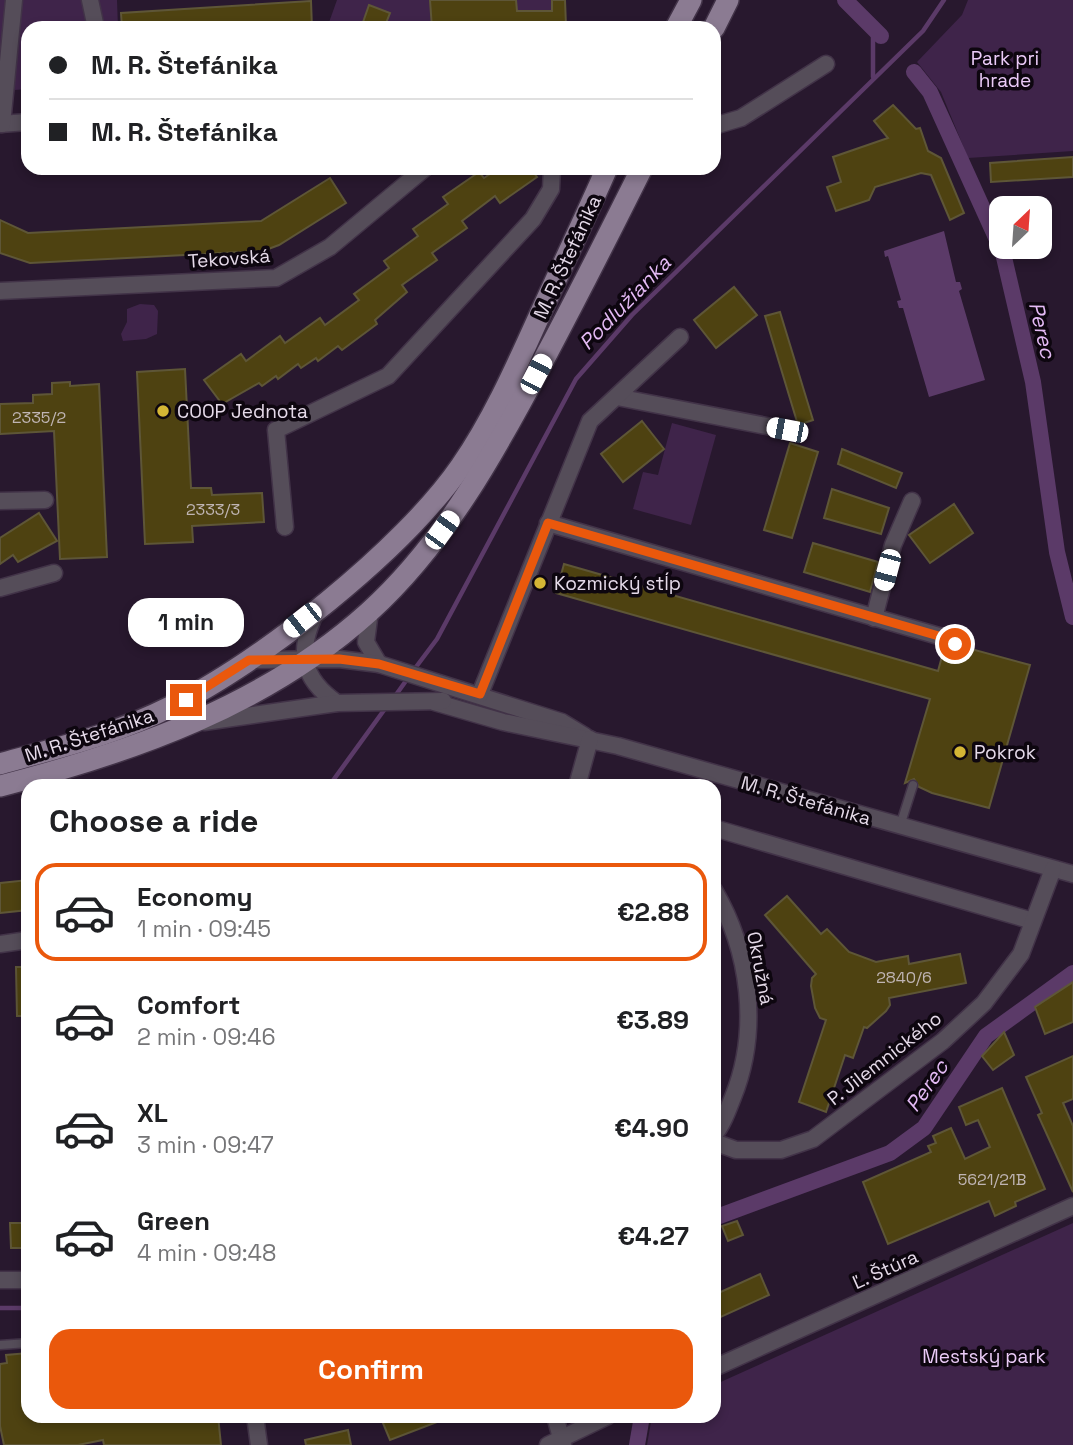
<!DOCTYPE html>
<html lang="en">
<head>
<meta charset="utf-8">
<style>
  body { margin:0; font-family:"Space Grotesk",sans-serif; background:#f2f2f2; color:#202124; height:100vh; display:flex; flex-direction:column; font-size:26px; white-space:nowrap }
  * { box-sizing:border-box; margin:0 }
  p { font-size:23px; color:#757577 }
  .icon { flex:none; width:38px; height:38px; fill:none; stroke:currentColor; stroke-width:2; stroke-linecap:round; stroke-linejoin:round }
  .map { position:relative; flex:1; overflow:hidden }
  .side { position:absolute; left:21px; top:779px; width:700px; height:644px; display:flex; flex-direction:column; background:#fff; border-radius:21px; box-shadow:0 4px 10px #0003 }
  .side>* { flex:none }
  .top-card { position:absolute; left:21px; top:21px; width:700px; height:154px; border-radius:21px; box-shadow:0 4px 10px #0003; display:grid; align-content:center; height:154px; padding:0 28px; background:#fff }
  .needle { width:46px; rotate:25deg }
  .fabs { position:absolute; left:989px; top:196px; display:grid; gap:14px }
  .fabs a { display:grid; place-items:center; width:63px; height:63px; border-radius:14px; background:#fff; box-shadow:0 4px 10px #0003; font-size:35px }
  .end { position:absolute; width:32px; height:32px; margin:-16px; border:9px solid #ea580c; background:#fff; box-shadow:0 0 0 4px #fff }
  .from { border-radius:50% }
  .bubble { position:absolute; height:49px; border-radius:21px; background:#fff; box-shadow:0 4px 10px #0003; font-size:23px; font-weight:800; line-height:49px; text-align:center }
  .car { position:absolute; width:21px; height:42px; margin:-21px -10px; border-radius:9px; box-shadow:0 0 5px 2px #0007; background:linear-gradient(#fff 24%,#345 0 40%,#fff 0 76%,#345 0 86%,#fff 0) }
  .top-card b { display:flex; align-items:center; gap:24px; height:66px; font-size:26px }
  .top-card b+b { border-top:2px solid #e0e0e0 }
  .top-card i { width:18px; height:18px; background:#202124 }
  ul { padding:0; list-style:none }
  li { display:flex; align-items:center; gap:21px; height:98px; margin:0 14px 10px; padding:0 14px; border:4px solid transparent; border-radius:21px }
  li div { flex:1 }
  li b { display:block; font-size:26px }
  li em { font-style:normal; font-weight:800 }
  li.selected { border-color:#ea580c }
  li>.icon { width:63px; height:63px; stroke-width:1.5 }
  h2 { padding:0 28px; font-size:32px; line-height:84px }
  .button { display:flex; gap:14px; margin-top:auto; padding:14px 28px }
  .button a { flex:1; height:80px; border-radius:21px; background:#ea580c; color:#fff; font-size:28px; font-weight:800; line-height:80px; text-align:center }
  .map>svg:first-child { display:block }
</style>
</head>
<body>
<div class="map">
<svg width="1073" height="1445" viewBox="0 0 1073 1445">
  <rect width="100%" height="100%" fill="#28182e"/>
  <g fill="#3f244a">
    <polygon points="0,0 117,0 118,28 28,28 28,89 15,90 15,50 0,49"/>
    <polygon points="337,0 565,0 566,28 327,28"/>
    <polygon points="968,0 1073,0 1073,151 968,158 941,92 917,62 962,15"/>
    <polygon points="140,304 154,305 158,311 157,334 146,339 123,341 121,334 127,322 127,309"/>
    <polygon points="672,423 716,435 691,525 633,509 643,472 658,475"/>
    <polygon points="1073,1223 1073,1445 647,1445 652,1416 714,1416 714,1385"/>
  </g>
  <polygon fill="#5b3a68" points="944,231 956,282 960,282 962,289 959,291 985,380 929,397 903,308 899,308 897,301 901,300 888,256 885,257 884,251"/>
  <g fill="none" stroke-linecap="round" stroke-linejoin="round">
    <g stroke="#5b3a68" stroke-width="4.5">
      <polyline points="873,27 873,77"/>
      <polyline points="413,671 437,639 576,379 632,315 923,31 944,0"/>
      <polyline points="393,699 408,678"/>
      <polyline points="329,786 387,706"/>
      <polyline points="0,1308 28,1308"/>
    </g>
    <g stroke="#5b3a68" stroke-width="16">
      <polyline points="845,0 881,36"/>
      <polyline points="914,72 930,92 1003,253 1033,382 1057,552 1073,617"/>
      <polyline points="714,1218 890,1153 924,1128 986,1036 1073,973"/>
      <polyline points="637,1445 642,1416"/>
    </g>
  </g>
  <g fill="#4e4211" stroke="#5e5637" stroke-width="2">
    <polygon points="430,0 516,0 517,11 552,11 552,0 565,0 566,26 432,28"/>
    <polygon points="311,1 312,28 122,28 121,13"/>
    <polygon points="369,5 390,13 384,28 361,28"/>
    <polygon points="893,105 916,129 920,128 928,151 941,158 964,213 950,220 931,175 921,173 875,187 869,200 836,211 827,187 841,182 833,157 888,138 874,121"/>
    <polygon points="1073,157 1073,177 991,182 990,163"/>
    <polygon points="499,168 530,168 537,177 500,203 495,196 462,221 467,228 432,253 437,260 402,285 407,292 375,320 377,324 342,350 338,346 318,361 316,358 301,368 298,364 278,379 276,376 262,386 259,383 222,404 204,380 241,354 246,361 280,336 285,343 320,318 325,325 359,300 354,294 389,268 384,261 418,236 413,229 448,204 443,197 479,172 484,178"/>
    <polygon points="330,178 346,203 279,245 263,251 30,263 0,253 0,220 28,233 261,221"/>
    <polygon points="734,287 757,315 716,348 694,320"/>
    <polygon points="780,312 813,420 798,425 765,316"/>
    <polygon points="185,369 191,488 211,488 212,495 262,493 264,522 192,526 193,542 145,544 137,372"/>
    <polygon points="70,382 70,386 99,384 107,557 60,559 54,431 0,434 0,404 33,403 33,395 52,394 52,383"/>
    <polygon points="642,421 664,449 623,482 601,454"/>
    <polygon points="790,443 818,452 792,538 764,530"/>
    <polygon points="842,449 902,473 896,488 838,464"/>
    <polygon points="832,489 889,508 881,534 824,518"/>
    <polygon points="954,504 973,533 930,563 909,535"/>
    <polygon points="39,513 57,541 18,562 13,555 0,564 0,538"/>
    <polygon points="813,543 878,562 870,592 804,572"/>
    <polygon points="564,564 938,671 944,649 958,651 964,647 1030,665 989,808 932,793 919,787 914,779 905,783 930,699 556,593"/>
    <polygon points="28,880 28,910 0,913 0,883"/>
    <polygon points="787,896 821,934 827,929 849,952 876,962 908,956 909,964 960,954 966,983 889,998 890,1005 886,1011 867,1028 864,1027 853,1058 845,1055 826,1112 799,1102 826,1020 820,1018 815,1008 811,986 812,978 816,974 765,915"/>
    <polygon points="16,967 28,967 28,1016 17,1016"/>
    <polygon points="1073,982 1073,1022 1045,1034 1035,1007"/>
    <polygon points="1004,1032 1014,1055 993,1070 982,1056"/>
    <polygon points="1073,1056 1073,1099 1063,1103 1073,1126 1073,1192 1038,1115 1042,1113 1026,1077"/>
    <polygon points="1002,1088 1045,1189 1015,1202 1016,1206 995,1216 989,1201 888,1244 863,1182 931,1152 928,1146 936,1143 933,1136 951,1128 965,1159 990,1147 978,1120 966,1125 959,1107"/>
    <polygon points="737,1221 743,1235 728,1241 722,1226"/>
    <polygon points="10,1223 28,1223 28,1248 11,1248"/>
    <polygon points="760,1274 769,1295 714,1320 714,1295"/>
    <polygon points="28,1353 28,1416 75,1416 76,1422 101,1419 100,1416 218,1416 221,1445 104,1445 103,1440 78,1445 4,1445 0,1426 0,1364 7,1363 6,1355"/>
    <polygon points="380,1416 450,1416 450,1417 390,1440"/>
    <polygon points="348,1430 351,1445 306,1445 305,1440"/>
  </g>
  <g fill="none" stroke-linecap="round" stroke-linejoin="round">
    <g stroke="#423348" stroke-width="11">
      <g id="service">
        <polyline points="900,826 913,785"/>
        <polyline points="0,1345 28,1343"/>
      </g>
    </g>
    <g stroke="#423348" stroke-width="19">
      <g id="minor">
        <polyline points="90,0 96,28"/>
        <polyline points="0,124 28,122"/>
        <polyline points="2,124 14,0"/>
        <polyline points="714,126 741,118 826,64"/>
        <polyline points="0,291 276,278 330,247 425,168"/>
        <polyline points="617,397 787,430"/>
        <polyline points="0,501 45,500"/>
        <polyline points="548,523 956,641"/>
        <polyline points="285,527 276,430 388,376 533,219 551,189 552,168"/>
        <polyline points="0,588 54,573"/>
        <polyline points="370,611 366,642 379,664"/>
        <path d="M316 612C297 651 301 678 337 703"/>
        <polyline points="874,618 893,545 912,501"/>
        <polyline points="249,660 339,659 379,664 562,722 585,736"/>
        <polyline points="480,694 590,421 680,337"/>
        <polyline points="434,702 503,722 618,746 1073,874"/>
        <polyline points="204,722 337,703 443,701"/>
        <polyline points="577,786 590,739"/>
        <polyline points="714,828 1033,921"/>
        <path d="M714 890C750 951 760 1030 733 1097 728 1110 723 1124 714 1135"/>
        <polyline points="0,944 28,940"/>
        <polyline points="714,1142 736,1150 781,1150 813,1139 943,1041 984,1003 1021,954 1053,869"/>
        <polyline points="0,1280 28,1280"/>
        <polyline points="714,1368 1073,1206"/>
        <polyline points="255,1416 259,1445"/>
        <polyline points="555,1416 563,1445"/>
        <polyline points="548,1445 608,1416"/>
      </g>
    </g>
    <g stroke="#423348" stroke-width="24">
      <g id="primary">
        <polyline points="676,28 691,0"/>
        <polyline points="714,28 728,0"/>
        <path d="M0 764C57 748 117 734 170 707 261 663 404 549 461 466 494 418 517 365 541 312 563 264 586 216 607 168"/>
        <path d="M0 786C133 752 266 705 369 612 445 543 496 450 543 361 577 297 610 232 642 168"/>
      </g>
    </g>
    <use href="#service" stroke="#554d59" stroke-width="8"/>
    <use href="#minor" stroke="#554d59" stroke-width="16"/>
    <use href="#primary" stroke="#8b7b92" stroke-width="21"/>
  </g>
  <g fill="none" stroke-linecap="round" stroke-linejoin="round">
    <polyline stroke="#ea580c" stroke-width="9" points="186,700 249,660 339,659 379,664 480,694 548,523 956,641 955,644"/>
  </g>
  <g fill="#d4b635" stroke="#0d060f" stroke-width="2.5">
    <circle cx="163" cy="411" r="7"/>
    <circle cx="540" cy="583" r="7"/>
    <circle cx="960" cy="752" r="7"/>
  </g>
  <g text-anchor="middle" stroke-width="7" stroke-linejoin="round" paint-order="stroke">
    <g font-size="16" fill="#bfb4b3">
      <text x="39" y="423">2335/2</text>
      <text x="213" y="515">2333/3</text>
      <text x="904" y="983">2840/6</text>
      <text x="992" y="1185">5621/21B</text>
    </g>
    <g font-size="19" fill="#ebcbf8" stroke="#0d060f">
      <text x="1005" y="65">Park pri<tspan x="1005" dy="22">hrade</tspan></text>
      <text x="984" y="1363">Mestský park</text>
    </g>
    <g font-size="19" fill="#e5dae9" stroke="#0d060f">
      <text transform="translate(567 257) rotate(-65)" y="7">M. R. Štefánika</text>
      <text transform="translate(229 258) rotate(-4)" y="7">Tekovská</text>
      <text transform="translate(89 735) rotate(-18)" y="7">M. R. Štefánika</text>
      <text transform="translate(806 800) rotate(16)" y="7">M. R. Štefánika</text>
      <text transform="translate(761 968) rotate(79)" y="7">Okružná</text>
      <text transform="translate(884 1058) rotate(-38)" y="7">P. Jilemnického</text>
      <text transform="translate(885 1269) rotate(-24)" y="7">Ľ. Štúra</text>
    </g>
    <g font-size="19" fill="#e5dae9" stroke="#0d060f" text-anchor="start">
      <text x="177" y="418">COOP Jednota</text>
      <text x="554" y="590">Kozmický stĺp</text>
      <text x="974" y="759">Pokrok</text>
    </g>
    <g font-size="21" font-style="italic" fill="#e4baf5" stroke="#0d060f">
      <text transform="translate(625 303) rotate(-46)" y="7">Podlužianka</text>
      <text transform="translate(1042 330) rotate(77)" y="7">Perec</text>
      <text transform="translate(927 1086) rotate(-55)" y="7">Perec</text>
    </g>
  </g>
</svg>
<div class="fabs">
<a><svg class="needle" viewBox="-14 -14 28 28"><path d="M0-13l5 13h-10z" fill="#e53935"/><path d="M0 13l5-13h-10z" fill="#757577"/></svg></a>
</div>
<i class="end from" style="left:955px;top:644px"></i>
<i class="end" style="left:186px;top:700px"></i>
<div class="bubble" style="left:128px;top:598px;width:116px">1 min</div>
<i class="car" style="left:536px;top:374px;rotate:28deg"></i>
<i class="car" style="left:787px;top:430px;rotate:281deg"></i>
<i class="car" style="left:442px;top:530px;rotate:36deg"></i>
<i class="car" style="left:887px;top:570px;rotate:195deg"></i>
<i class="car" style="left:302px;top:620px;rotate:232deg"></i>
<div class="top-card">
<b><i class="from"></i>M. R. Štefánika</b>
<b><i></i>M. R. Štefánika</b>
</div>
<section class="side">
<h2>Choose a ride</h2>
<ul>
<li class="selected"><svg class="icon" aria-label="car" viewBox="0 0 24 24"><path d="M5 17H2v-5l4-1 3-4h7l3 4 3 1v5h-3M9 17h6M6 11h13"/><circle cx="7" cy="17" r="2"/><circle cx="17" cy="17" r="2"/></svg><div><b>Economy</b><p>1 min · 09:45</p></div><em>€2.88</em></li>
<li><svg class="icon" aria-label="car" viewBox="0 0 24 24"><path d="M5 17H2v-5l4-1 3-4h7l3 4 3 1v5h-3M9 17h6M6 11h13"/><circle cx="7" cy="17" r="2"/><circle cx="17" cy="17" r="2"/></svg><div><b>Comfort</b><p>2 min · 09:46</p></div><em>€3.89</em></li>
<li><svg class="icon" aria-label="car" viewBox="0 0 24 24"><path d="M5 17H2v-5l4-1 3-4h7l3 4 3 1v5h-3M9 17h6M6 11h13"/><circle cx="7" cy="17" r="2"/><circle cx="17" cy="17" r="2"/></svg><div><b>XL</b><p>3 min · 09:47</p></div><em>€4.90</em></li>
<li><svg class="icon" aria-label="car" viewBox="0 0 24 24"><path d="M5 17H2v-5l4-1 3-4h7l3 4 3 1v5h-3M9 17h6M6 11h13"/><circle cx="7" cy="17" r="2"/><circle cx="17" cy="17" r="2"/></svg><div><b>Green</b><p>4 min · 09:48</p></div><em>€4.27</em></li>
</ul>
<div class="button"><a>Confirm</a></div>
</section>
</div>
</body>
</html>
